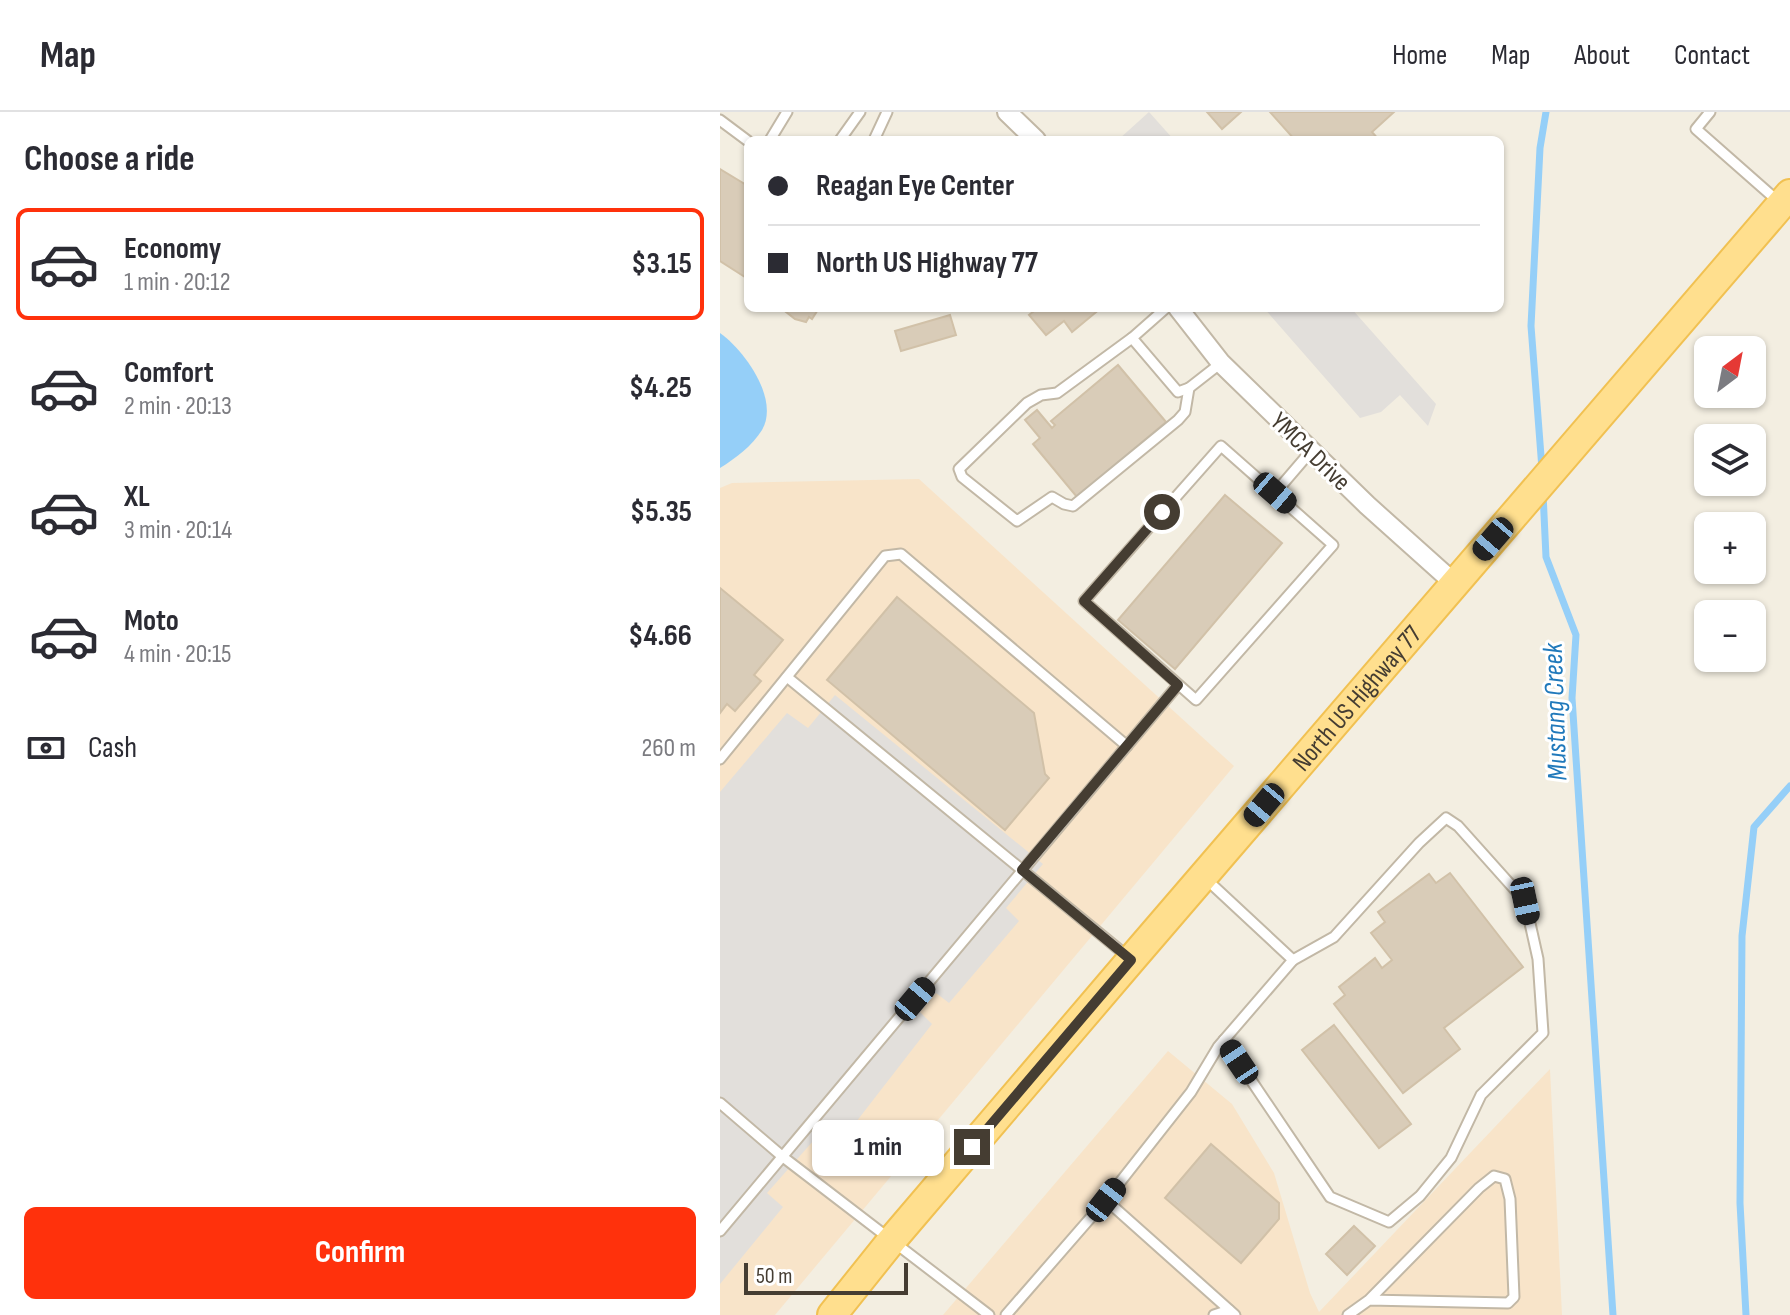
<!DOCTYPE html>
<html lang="en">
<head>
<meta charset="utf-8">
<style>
  body { margin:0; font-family:"Sofia Sans Condensed",sans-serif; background:#f7f7f7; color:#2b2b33; height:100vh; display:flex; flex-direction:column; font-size:30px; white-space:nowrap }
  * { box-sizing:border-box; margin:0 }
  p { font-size:26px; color:#7c7c81 }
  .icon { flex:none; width:44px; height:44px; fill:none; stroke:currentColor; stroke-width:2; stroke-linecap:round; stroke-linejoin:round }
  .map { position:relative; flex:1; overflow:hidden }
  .side { display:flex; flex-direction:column; background:#fff; width:720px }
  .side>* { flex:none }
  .guide { position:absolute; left:24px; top:24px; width:760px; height:176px; border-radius:12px; box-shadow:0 2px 6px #0004; display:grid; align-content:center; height:176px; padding:0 24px; background:#fff }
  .needle { width:52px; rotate:32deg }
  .fabs { position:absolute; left:974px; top:224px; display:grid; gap:16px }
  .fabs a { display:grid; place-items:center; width:72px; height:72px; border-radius:12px; background:#fff; box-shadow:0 2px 6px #0004; font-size:40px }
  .scale { position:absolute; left:24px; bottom:20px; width:164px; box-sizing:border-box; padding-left:8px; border:4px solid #453d32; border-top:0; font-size:22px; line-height:28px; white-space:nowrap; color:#453d32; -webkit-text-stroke:6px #fff; paint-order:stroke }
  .end { position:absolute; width:36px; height:36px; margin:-18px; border:10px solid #453d32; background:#fff; box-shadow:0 0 0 4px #fff }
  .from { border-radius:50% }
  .bubble { position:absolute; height:56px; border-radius:12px; background:#fff; box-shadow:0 2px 6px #0004; font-size:26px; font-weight:700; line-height:56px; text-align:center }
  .car { position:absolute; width:24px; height:48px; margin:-24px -12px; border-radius:10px; box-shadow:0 0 6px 2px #0007; background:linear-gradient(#222 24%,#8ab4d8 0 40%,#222 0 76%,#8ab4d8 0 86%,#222 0) }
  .guide b { display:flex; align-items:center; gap:28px; height:76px; font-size:30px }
  .guide b+b { border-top:2px solid #e1e1e2 }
  .guide i { width:20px; height:20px; background:#2b2b33 }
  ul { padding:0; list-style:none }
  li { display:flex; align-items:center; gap:24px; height:112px; margin:0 16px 12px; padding:0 8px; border:4px solid transparent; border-radius:12px }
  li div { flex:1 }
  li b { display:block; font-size:30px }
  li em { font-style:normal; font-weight:700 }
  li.selected { border-color:#ff310c }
  li>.icon { width:72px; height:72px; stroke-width:1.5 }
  h2 { padding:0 24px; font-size:36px; line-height:96px }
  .pay { display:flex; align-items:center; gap:20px; height:88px; padding:0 24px; font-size:30px }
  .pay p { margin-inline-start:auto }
  .action { display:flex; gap:16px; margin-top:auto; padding:16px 24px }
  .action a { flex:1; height:92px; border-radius:12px; background:#ff310c; color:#fff; font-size:32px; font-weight:700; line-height:92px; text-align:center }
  header { display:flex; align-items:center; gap:48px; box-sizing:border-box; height:112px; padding:0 40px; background:#fff; border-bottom:2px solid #e1e1e2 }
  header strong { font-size:38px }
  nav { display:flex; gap:44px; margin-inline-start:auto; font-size:28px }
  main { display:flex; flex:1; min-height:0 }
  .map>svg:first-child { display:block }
</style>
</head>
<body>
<header>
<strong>Map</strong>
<nav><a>Home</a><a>Map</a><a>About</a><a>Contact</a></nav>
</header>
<main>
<section class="side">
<h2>Choose a ride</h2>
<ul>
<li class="selected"><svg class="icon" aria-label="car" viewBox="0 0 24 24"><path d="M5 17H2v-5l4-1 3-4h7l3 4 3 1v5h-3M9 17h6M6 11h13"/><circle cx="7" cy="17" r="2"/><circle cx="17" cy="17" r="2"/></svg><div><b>Economy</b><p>1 min · 20:12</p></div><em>$3.15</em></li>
<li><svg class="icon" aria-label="car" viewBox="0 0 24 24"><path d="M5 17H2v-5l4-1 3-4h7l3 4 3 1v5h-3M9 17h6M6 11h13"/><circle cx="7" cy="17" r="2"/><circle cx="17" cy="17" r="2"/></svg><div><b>Comfort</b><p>2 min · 20:13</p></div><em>$4.25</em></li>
<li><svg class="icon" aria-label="car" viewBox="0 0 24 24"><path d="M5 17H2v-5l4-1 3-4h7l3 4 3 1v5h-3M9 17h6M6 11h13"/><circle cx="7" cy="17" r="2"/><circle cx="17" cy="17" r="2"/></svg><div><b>XL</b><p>3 min · 20:14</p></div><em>$5.35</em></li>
<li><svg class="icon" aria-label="car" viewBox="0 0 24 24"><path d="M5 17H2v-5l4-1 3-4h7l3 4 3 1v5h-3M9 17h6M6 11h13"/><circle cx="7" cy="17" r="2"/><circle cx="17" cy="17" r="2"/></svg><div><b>Moto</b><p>4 min · 20:15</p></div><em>$4.66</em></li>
</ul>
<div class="pay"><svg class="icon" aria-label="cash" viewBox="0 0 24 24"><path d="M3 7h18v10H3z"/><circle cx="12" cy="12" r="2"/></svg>Cash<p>260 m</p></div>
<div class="action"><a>Confirm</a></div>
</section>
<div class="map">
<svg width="1070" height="1203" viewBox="0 0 1070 1203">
  <rect width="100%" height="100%" fill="#f3eee1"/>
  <g fill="#f8e4c9">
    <polygon points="199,367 514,654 55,1203 0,1203 0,376 12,371"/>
    <polygon points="448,939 512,992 554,1061 590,1181 599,1200 830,957 842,1203 223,1203"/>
  </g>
  <g fill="#e2dfdb">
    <polygon points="429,0 454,28 398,28"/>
    <polygon points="544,196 631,196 716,292 708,314 680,283 661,300 640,306"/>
    <polygon points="115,583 323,752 286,796 299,809 229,891 216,881 200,900 212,912 119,1032 102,1019 47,1081 63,1095 0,1172 0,680 67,601 88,616"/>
  </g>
  <path fill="#95cff8" d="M0 221C24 238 60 287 42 318 32 334 16 346 0 356Z"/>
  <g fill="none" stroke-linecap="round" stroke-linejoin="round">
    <g stroke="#95cff8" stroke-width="7">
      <polyline points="822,357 811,214 820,36 826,0"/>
      <polyline points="823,381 826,445 856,523 852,586 893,1203"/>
      <polyline points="1026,1203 1020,1091 1022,824 1034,715 1070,674"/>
    </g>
  </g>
  <g fill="#d9ccb8" stroke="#d1c1a8" stroke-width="2">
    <polygon points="487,0 521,0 502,17"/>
    <polygon points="550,0 674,0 652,20 659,28 575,28"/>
    <polygon points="0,57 28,74 28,167 0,149"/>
    <polygon points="99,196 92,207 89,205 86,210 75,207 61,196"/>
    <polygon points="318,196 381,196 352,220 344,209 326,223 309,203"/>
    <polygon points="230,203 236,223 181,239 175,219"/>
    <polygon points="398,253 446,310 357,385 313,332 320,326 305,308 317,298 332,316 335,313 331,309"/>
    <polygon points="505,383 562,431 455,557 398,508"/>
    <polygon points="0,476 63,528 34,563 41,569 15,599 7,592 0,601"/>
    <polygon points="177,485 314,601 325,662 329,666 285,718 107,568"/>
    <polygon points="730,761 803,855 724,916 740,937 683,981 614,892 625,883 619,875 655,846 662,856 672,848 651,821 665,810 658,800 709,762 716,771"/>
    <polygon points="614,913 691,1012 659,1036 582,938"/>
    <polygon points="491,1032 559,1091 559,1107 521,1151 445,1086"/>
    <polygon points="634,1114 655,1134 627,1163 606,1142"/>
  </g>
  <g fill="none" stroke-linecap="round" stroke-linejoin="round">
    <g stroke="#c2b8a6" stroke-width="13">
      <g id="lane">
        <polyline points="990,0 976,17 1059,90"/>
        <polyline points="0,8 28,29"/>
        <polyline points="50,28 67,0"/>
        <polyline points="120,28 140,0"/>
        <polyline points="154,28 167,0"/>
        <polyline points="446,196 412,226 458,280 469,276 501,251"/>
        <polyline points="412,226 337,281 321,283 307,291 239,357 242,365 297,409 332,385 344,392 353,394 458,308 465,300 469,276"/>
        <polygon points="501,334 613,433 476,588 364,489"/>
        <polyline points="555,381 591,339"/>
        <polyline points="67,565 407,844"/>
        <polyline points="0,647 165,444 181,442 407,634"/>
        <polyline points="504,928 610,1085 669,1110 700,1084 731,1046 761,983 823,921 818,847 805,789 738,714 726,706 699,731 614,825 573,848"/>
        <polyline points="0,991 63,1045 269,1203"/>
        <polyline points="386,1088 515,1203"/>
        <polyline points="0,1119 458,573"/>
        <polyline points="286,1203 386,1088 471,980 498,935 573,848 486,767"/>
        <polyline points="494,1203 509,1198"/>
        <polyline points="628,1203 649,1188 759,1076 774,1064 785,1067 790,1087 794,1185 788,1191 649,1188"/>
      </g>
    </g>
    <g stroke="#c2b8a6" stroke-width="22">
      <g id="street">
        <polyline points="287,0 316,28"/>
        <polyline points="458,196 501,251 647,393 734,471"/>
      </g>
    </g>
    <g stroke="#f1c152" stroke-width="32">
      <g id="primary">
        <path id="s1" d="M112 1203 172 1128 411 848 1070 82"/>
      </g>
    </g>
    <use href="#lane" stroke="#fff" stroke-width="9"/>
    <use href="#street" stroke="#fff" stroke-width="18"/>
    <use href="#primary" stroke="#ffdf8e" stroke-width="28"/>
  </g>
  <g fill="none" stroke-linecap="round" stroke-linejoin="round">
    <polyline stroke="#453d32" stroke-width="10" points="252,1035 411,848 302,758 458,573 364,489 442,400"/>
  </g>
  <g text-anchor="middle" stroke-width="6" stroke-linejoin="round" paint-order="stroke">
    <g font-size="26" fill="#453d32" stroke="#fff">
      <text transform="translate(591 339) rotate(44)" y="9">YMCA Drive</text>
      <text dy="9" stroke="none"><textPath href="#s1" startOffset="810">North US Highway 77</textPath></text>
    </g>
    <g font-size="28" font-style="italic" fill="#2079bb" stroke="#fff">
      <text transform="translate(834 600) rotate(-92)" y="10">Mustang Creek</text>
    </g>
  </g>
</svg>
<div class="fabs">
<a><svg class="needle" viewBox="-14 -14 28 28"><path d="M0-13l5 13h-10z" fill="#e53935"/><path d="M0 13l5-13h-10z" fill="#7c7c81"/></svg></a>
<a><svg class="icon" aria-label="layers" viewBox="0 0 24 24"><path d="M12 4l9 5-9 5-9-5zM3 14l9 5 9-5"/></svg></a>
<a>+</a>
<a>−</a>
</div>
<div class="scale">50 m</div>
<i class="end from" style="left:442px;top:400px"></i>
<i class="end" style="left:252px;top:1035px"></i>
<div class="bubble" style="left:92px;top:1008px;width:132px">1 min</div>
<i class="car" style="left:555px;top:381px;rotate:131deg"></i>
<i class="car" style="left:773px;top:427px;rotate:221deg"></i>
<i class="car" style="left:544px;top:693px;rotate:220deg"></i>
<i class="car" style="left:805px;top:789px;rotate:168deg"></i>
<i class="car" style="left:195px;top:887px;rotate:40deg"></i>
<i class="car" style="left:519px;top:950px;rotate:326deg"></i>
<i class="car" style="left:386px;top:1088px;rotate:38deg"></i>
<div class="guide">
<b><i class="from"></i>Reagan Eye Center</b>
<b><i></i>North US Highway 77</b>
</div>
</div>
</main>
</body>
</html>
